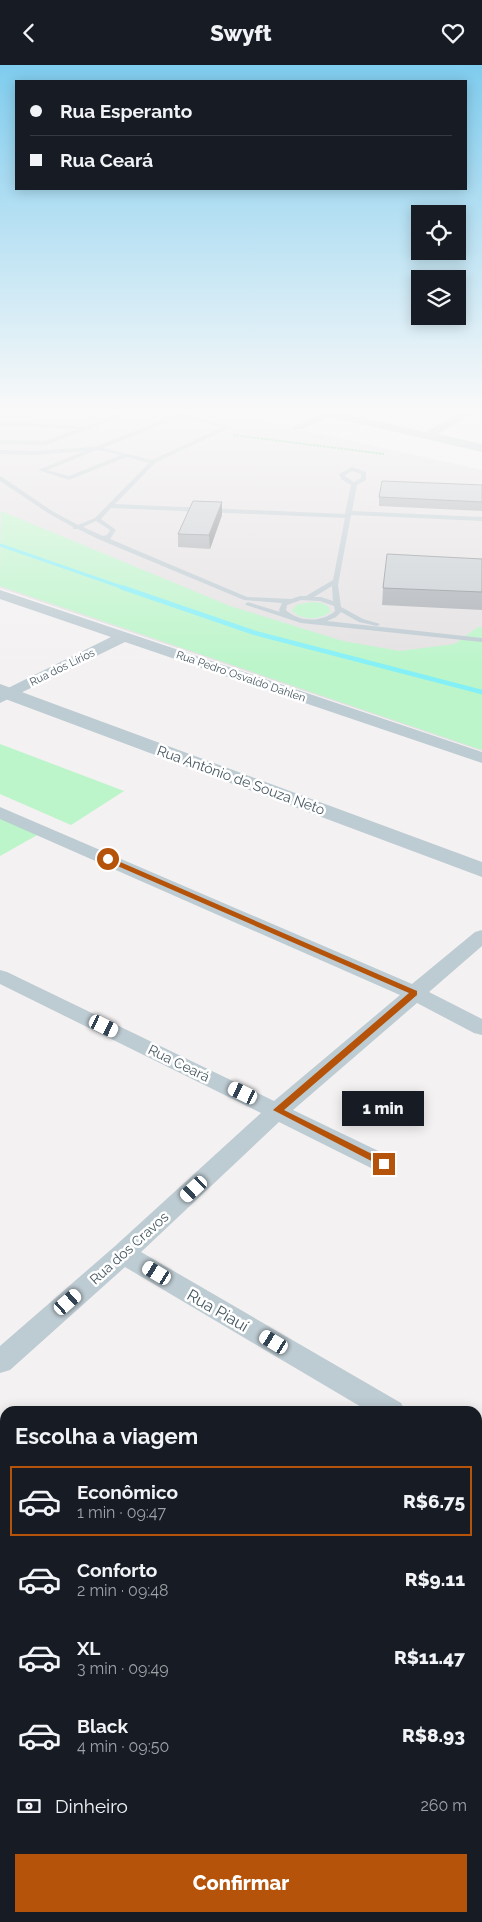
<!DOCTYPE html>
<html lang="pt">
<head>
<meta charset="utf-8">
<style>
  body { margin:0; font-family:Raleway,sans-serif; background:#242831; color:#f1f3f6; height:100vh; display:flex; flex-direction:column; font-size:19px; white-space:nowrap }
  * { box-sizing:border-box; margin:0 }
  p { font-size:16px; color:#9ea1a6 }
  .icon { flex:none; width:28px; height:28px; fill:none; stroke:currentColor; stroke-width:2; stroke-linecap:round; stroke-linejoin:round }
  .map { position:relative; flex:1; overflow:hidden }
  .drawer { position:absolute; left:0px; top:1341px; width:482px; height:516px; display:flex; flex-direction:column; background:#171b24; border-radius:15px 15px 0 0; box-shadow:0 2px 12px #0003 }
  .drawer>* { flex:none }
  .guide { position:absolute; left:15px; top:15px; width:452px; height:110px; border-radius:0px; box-shadow:0 2px 12px #0003; display:grid; align-content:center; height:110px; padding:0 15px; background:#171b24 }
  .buttons { position:absolute; left:411px; top:140px; display:grid; gap:10px }
  .buttons a { display:grid; place-items:center; width:55px; height:55px; border-radius:0px; background:#171b24; box-shadow:0 2px 12px #0003; font-size:25px }
  .end { position:absolute; width:22px; height:22px; margin:-11px; border:6px solid #b45309; background:#fff; box-shadow:0 0 0 2px #fff }
  .from { border-radius:50% }
  .bubble { position:absolute; height:35px; border-radius:0px; background:#171b24; box-shadow:0 2px 12px #0003; font-size:16px; font-weight:800; line-height:35px; text-align:center }
  .car { position:absolute; width:15px; height:30px; margin:-15px -8px; border-radius:6px; box-shadow:0 0 4px 1px #0007; background:linear-gradient(#fff 24%,#345 0 40%,#fff 0 76%,#345 0 86%,#fff 0) }
  .guide b { display:flex; align-items:center; gap:18px; height:48px; font-size:19px }
  .guide b+b { border-top:1px solid #363941 }
  .guide i { width:12px; height:12px; background:#f1f3f6 }
  ul { padding:0; list-style:none }
  li { display:flex; align-items:center; gap:15px; height:70px; margin:0 10px 8px; padding:0 5px; border:2px solid transparent; border-radius:0px }
  li div { flex:1 }
  li b { display:block; font-size:19px }
  li em { font-style:normal; font-weight:800 }
  li.current { border-color:#b45309 }
  li>.icon { width:45px; height:45px; stroke-width:1.5 }
  h2 { padding:0 15px; font-size:22px; line-height:60px }
  .pay { display:flex; align-items:center; gap:12px; height:55px; padding:0 15px; font-size:19px }
  .pay p { margin-inline-start:auto }
  .cta { display:flex; gap:10px; margin-top:auto; padding:10px 15px }
  .cta a { flex:1; height:58px; border-radius:0px; background:#b45309; color:#fff; font-size:20px; font-weight:800; line-height:58px; text-align:center }
  header { display:flex; justify-content:space-between; align-items:center; height:65px; padding:0 15px; background:#171b24; font-size:22px; font-weight:800 }
  .map>svg:first-child { display:block }
</style>
</head>
<body>
<header><svg class="icon" aria-label="back" viewBox="0 0 24 24"><path d="M15 5l-7 7 7 7"/></svg>Swyft<svg class="icon" aria-label="heart" viewBox="0 0 24 24"><path d="M12 20l-8-8c-3-5 5-10 8-4 3-6 11-1 8 4z"/></svg></header>
<div class="map">
<svg width="482" height="1857" viewBox="0 0 482 1857">
  <rect width="100%" height="100%" fill="#f3f1f1"/>
  <polygon fill="#e4e1e3" points="0,347 221,347 482,405 482,686 0,523"/>
  <g fill="#bbf5c9">
    <polygon points="1,446 230,541 343,576 400,586 455,579 478,562 482,562 482,685 0,521"/>
    <path d="M311 537 322 538 329 542 330 547C320 555 300 556 292 545L296 540Z"/>
    <polygon points="0,679 124,726 71,760 0,729"/>
    <polygon points="0,752 39,769 0,791"/>
  </g>
  <g fill="none" stroke-linecap="round" stroke-linejoin="round">
    <polyline stroke="#83f0f7" stroke-width="3" points="0,480 124,523"/>
    <polyline stroke="#83f0f7" stroke-width="4.5" points="121,522 255,568 482,627"/>
    <g stroke="#6fd794" stroke-width="2" stroke-dasharray="2.5 1" stroke-linecap="butt">
      <polyline points="83,347 92,348"/>
      <polyline points="233,370 384,389"/>
    </g>
    <g fill="#bdcbd2" fill-rule="evenodd">
      <polygon points="124,347 132,347 46,380 0,379 0,375 45,376 78,364 0,360 0,356 83,362"/>
      <path d="M180 348 231 362 155 398 115 439 345 449 351 420 341 414 339 409 352 402 366 407V415L357 420 352 446 482 452V456L351 450 338 520 341 542 363 554 380 559 377 561 359 557 341 547 336 552 327 556 482 573V577L301 558 246 540 245 539 248 537 280 547 279 545 282 538 244 535 98 474 78 464H73V462L48 448 0 416V411L2 412 52 446 78 460 95 453 149 398 127 392 69 415 38 405 85 386 34 390 0 389V385L34 386 95 382ZM180 352 223 362 152 395 103 383ZM97 385 121 390 69 411 47 405ZM352 406 361 409V413L354 417 346 412 345 410ZM111 443 345 453 333 515 306 531H300L291 534 247 532 110 474 116 465 101 454ZM96 456 110 465 107 470 103 471 83 462ZM332 521 333 536 321 532H314ZM301 535 320 536 334 541 335 546C322 558 298 557 286 545L287 540Z"/>
    </g>
    <g fill="#bdcbd2" fill-rule="evenodd">
      <polygon points="318,347 339,347 425,367 462,347 476,347 438,369 482,379 482,387 330,352 303,364 295,364 293,362 319,349"/>
      <polygon points="0,525 482,687 482,698 125,577 0,638 0,627 111,572 0,534"/>
      <polygon points="0,742 412,919 475,867 482,865 482,881 429,927 482,954 482,970 474,968 417,938 293,1045 393,1093 396,1099 393,1105 384,1107 375,1105 279,1057 141,1187 401,1338 405,1346 368,1346 125,1202 10,1305 0,1308 0,1281 114,1182 261,1048 0,919 0,905 7,907 274,1036 400,930 0,754"/>
      <polygon points="478,1385 482,1386 482,1412 478,1411"/>
      <polygon points="0,1388 5,1389 5,1416 0,1415"/>
      <polygon points="0,1812 5,1815 5,1852 46,1852 48,1857 7,1857 6,1854 0,1852"/>
    </g>
    <polygon fill="#bdcbd2" fill-rule="evenodd" points="0,619 482,797 482,812 0,632"/>
  </g>
  <g fill="#abb0b5">
    <polygon points="482,420 482,446 379,441 379,432"/>
    <polygon points="222,450 210,484 178,482 178,469"/>
    <polygon points="482,494 482,545 382,540 383,523"/>
  </g>
  <polygon fill="#8b9093" points="222,437 222,450 210,484 209,470"/>
  <g fill="#c7cdd2" stroke="#8b9093">
    <polygon points="382,416 482,420 482,437 379,432"/>
    <polygon points="193,436 222,437 209,470 178,469"/>
    <polygon points="387,489 482,494 482,527 383,523"/>
  </g>
  <linearGradient id="sky" x2="0" y2="1"><stop stop-color="#7fccee"/><stop offset="0.57" stop-color="#faf9f9"/><stop offset="1" stop-color="#faf9f9" stop-opacity="0"/></linearGradient>
  <rect width="482" height="607" fill="url(#sky)"/>
  <polygon fill="#b45309" points="106,793 111,793 417,926 417,930 284,1045 388,1097 388,1101 381,1101 273,1045 409,928 106,796"/>
  <g text-anchor="middle" stroke-width="5" stroke-linejoin="round" paint-order="stroke">
    <g font-size="11" fill="#465861" stroke="#fff">
      <text transform="translate(62 602) rotate(-26)" y="4">Rua dos Lírios</text>
      <text transform="translate(241 611) rotate(19)" y="4">Rua Pedro Osvaldo Dahlen</text>
    </g>
    <g font-size="14" fill="#465861" stroke="#fff">
      <text transform="translate(241 715) rotate(20)" y="5">Rua Antônio de Souza Neto</text>
      <text transform="translate(179 998) rotate(26)" y="5">Rua Ceará</text>
      <text transform="translate(129 1183) rotate(-42)" y="5">Rua dos Cravos</text>
    </g>
    <g font-size="16" fill="#465861" stroke="#fff">
      <text transform="translate(218 1245) rotate(30)" y="6">Rua Piauí</text>
    </g>
  </g>
</svg>
<div class="buttons">
<a><svg class="icon" aria-label="locate" viewBox="0 0 24 24"><circle cx="12" cy="12" r="6"/><path d="M12 2v4M12 18v4M2 12h4M18 12h4"/></svg></a>
<a><svg class="icon" aria-label="layers" viewBox="0 0 24 24"><path d="M12 4l9 5-9 5-9-5zM3 14l9 5 9-5"/></svg></a>
</div>
<i class="end from" style="left:108px;top:794px"></i>
<i class="end" style="left:384px;top:1099px"></i>
<div class="bubble" style="left:342px;top:1026px;width:82px">1 min</div>
<i class="car" style="left:104px;top:961px;rotate:116deg"></i>
<i class="car" style="left:243px;top:1028px;rotate:296deg"></i>
<i class="car" style="left:194px;top:1124px;rotate:227deg"></i>
<i class="car" style="left:157px;top:1208px;rotate:301deg"></i>
<i class="car" style="left:68px;top:1237px;rotate:49deg"></i>
<i class="car" style="left:274px;top:1277px;rotate:301deg"></i>
<div class="guide">
<b><i class="from"></i>Rua Esperanto</b>
<b><i></i>Rua Ceará</b>
</div>
<section class="drawer">
<h2>Escolha a viagem</h2>
<ul>
<li class="current"><svg class="icon" aria-label="car" viewBox="0 0 24 24"><path d="M5 17H2v-5l4-1 3-4h7l3 4 3 1v5h-3M9 17h6M6 11h13"/><circle cx="7" cy="17" r="2"/><circle cx="17" cy="17" r="2"/></svg><div><b>Econômico</b><p>1 min · 09:47</p></div><em>R$6.75</em></li>
<li><svg class="icon" aria-label="car" viewBox="0 0 24 24"><path d="M5 17H2v-5l4-1 3-4h7l3 4 3 1v5h-3M9 17h6M6 11h13"/><circle cx="7" cy="17" r="2"/><circle cx="17" cy="17" r="2"/></svg><div><b>Conforto</b><p>2 min · 09:48</p></div><em>R$9.11</em></li>
<li><svg class="icon" aria-label="car" viewBox="0 0 24 24"><path d="M5 17H2v-5l4-1 3-4h7l3 4 3 1v5h-3M9 17h6M6 11h13"/><circle cx="7" cy="17" r="2"/><circle cx="17" cy="17" r="2"/></svg><div><b>XL</b><p>3 min · 09:49</p></div><em>R$11.47</em></li>
<li><svg class="icon" aria-label="car" viewBox="0 0 24 24"><path d="M5 17H2v-5l4-1 3-4h7l3 4 3 1v5h-3M9 17h6M6 11h13"/><circle cx="7" cy="17" r="2"/><circle cx="17" cy="17" r="2"/></svg><div><b>Black</b><p>4 min · 09:50</p></div><em>R$8.93</em></li>
</ul>
<div class="pay"><svg class="icon" aria-label="cash" viewBox="0 0 24 24"><path d="M3 7h18v10H3z"/><circle cx="12" cy="12" r="2"/></svg>Dinheiro<p>260 m</p></div>
<div class="cta"><a>Confirmar</a></div>
</section>
</div>
</body>
</html>
